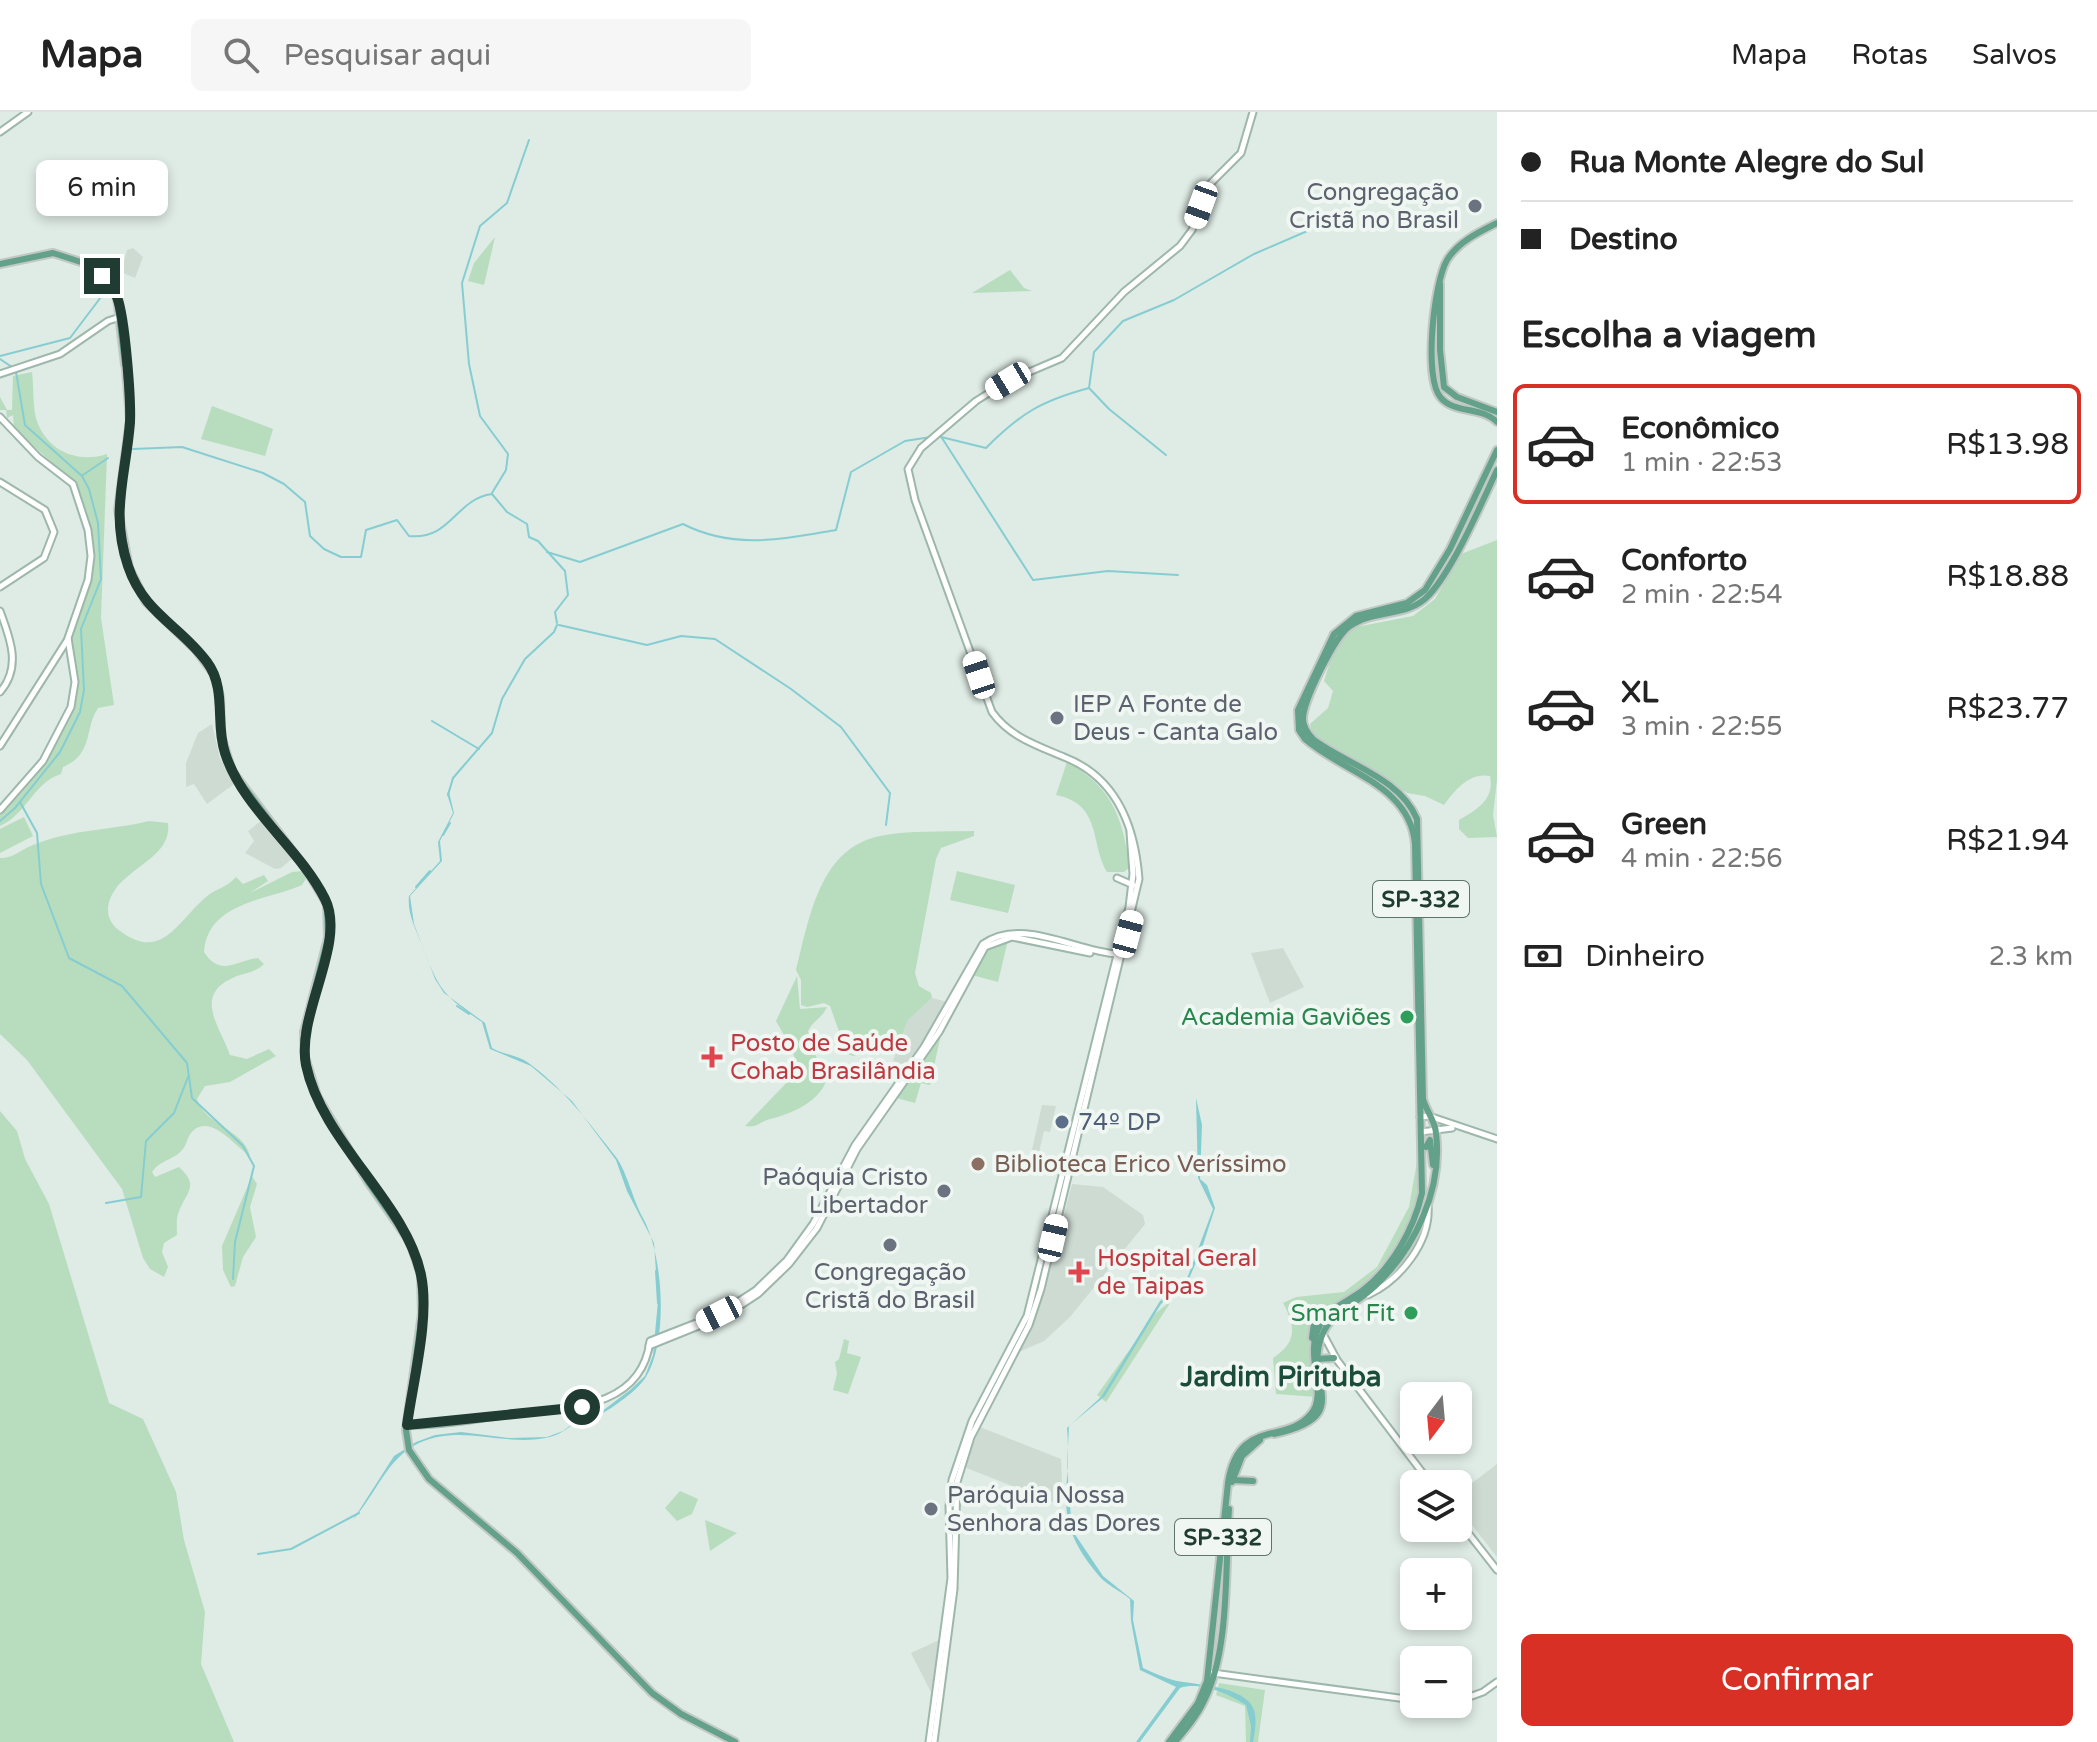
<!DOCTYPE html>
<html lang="pt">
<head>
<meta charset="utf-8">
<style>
  body { margin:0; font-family:"Varela Round",sans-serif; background:#f6f6f6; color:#222; height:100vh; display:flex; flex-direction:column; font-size:30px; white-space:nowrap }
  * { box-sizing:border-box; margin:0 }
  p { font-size:26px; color:#767676 }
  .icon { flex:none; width:44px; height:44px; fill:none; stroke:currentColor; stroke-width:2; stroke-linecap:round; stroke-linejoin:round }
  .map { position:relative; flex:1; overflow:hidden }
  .sheet { display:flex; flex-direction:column; background:#fff; width:600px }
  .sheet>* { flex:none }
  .guide { display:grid; align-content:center; height:176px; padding:0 24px; background:#fff }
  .needle { width:52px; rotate:196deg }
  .tools { position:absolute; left:1400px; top:1270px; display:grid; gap:16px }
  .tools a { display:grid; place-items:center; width:72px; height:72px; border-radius:12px; background:#fff; box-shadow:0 4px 12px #0003; font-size:40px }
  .end { position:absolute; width:36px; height:36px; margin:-18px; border:10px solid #203b31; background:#fff; box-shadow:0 0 0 4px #fff }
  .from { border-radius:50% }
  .bubble { position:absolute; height:56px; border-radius:12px; background:#fff; box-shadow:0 4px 12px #0003; font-size:26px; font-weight:600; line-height:56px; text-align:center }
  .car { position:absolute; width:24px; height:48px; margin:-24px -12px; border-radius:10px; box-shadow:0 0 6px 2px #0007; background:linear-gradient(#fff 24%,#345 0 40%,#fff 0 76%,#345 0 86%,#fff 0) }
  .guide b { display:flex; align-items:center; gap:28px; height:76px; font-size:30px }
  .guide b+b { border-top:2px solid #e0e0e0 }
  .guide i { width:20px; height:20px; background:#222 }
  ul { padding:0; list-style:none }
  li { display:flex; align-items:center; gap:24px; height:120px; margin:0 16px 12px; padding:0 8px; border:4px solid transparent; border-radius:12px }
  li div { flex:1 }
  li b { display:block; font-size:30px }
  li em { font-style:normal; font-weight:600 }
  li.on { border-color:#d93025 }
  li>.icon { width:72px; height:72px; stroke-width:1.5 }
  h2 { padding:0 24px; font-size:36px; line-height:96px }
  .pay { display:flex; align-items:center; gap:20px; height:88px; padding:0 24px; font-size:30px }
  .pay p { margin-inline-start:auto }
  .button { display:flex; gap:16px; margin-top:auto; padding:16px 24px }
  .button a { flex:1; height:92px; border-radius:12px; background:#d93025; color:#fff; font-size:32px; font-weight:600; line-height:92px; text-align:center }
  header { display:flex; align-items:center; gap:48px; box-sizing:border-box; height:112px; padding:0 40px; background:#fff; border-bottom:2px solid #e0e0e0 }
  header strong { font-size:38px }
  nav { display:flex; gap:44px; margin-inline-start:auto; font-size:28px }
  .search { width:560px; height:72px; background:#f6f6f6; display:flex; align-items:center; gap:20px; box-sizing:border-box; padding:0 28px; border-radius:12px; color:#767676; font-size:30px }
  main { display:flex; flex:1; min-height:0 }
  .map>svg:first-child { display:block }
</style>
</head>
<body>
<header>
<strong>Mapa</strong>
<div class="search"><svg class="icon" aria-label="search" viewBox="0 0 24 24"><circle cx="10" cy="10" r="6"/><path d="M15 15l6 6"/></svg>Pesquisar aqui</div>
<nav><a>Mapa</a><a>Rotas</a><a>Salvos</a></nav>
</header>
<main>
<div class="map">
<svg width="1497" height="1630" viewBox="0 0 1497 1630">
  <rect width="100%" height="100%" fill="#dfebe5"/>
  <g fill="#cedbd3">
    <polygon points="133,136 143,145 135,166 121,160 127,138"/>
    <polygon points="212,612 220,646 234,672 207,692 194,672 186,675 186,651 198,621"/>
    <polygon points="262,708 293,746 281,756 275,757 245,741 254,729 248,719"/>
    <polygon points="1283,836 1304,875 1270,891 1251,841"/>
    <polygon points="932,886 948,890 934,915 907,954 893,949 908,908"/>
    <polygon points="1042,993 1056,994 1050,1020 1044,1019 1039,1040 1032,1038"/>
    <polygon points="1072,1072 1103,1075 1143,1103 1145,1112 1070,1205 1044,1229 1019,1240 1044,1180"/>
    <polygon points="980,1315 1061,1347 1063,1394 964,1355"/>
    <polygon points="1497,1352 1497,1445 1458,1395 1458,1382"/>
    <polygon points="939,1528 932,1582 911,1541"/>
  </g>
  <g fill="#b8ddbe">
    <polygon points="495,125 484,173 468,169 474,151"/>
    <polygon points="1010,158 1024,176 1032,179 972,181"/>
    <path d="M32 260C34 275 32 298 38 312 50 341 80 351 107 342L101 506 114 593 98 596C84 617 94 642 63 655L61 662C33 671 27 702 0 714V700L18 683 50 641 72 600 77 570 70 525 88 474 90 429 71 368 14 316 13 303 7 306 6 298H0V285L7 298H12L13 264Z"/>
    <polygon points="212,294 273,317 265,344 201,327"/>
    <path d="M1497 428V668L1493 703 1497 725 1468 726 1459 717V708C1476 698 1495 688 1490 664 1469 660 1455 678 1444 693L1425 684 1407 681 1314 626 1310 612 1328 596 1333 579 1324 569 1332 543 1345 523 1356 515 1413 504 1435 487 1461 442Z"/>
    <path d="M1067 650C1110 674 1121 701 1129 749L1130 755 1124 760H1107C1090 731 1102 692 1056 683Z"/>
    <polygon points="24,705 33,724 0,741 0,717"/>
    <path d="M149 709 168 711C173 751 110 757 108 798 108 807 113 814 120 819 162 850 177 810 206 785 215 777 226 776 236 765L243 772 264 763 268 769 250 781 292 760 304 759 307 765 302 773 292 777C256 789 207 795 204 840 221 866 236 848 258 846L264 852C258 859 246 861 237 864 191 882 220 914 230 943L247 947 269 937 276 944 230 970 205 974 197 987C204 1013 244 1017 250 1044 236 1036 210 999 191 1021 187 1026 187 1033 182 1038 174 1048 160 1048 152 1060L155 1065 179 1055C201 1075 185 1080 178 1102 176 1109 177 1116 177 1123L164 1131 162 1140 168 1155 164 1165 150 1157 143 1146 122 1077 27 948 0 922V746C14 746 20 738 33 733 76 716 109 719 149 709Z"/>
    <path d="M974 719V724L941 736 936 747 915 861 919 874 931 881 932 886 908 908 895 942 872 932 854 944 847 942 830 894 824 891 807 895 801 893V868L796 858C809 808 819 736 880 724 911 718 943 720 974 719Z"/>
    <polygon points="957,759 1015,773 1008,801 950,788"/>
    <path d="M1009 824 998 870 968 862C976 844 990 829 1009 824Z"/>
    <path d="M797 864 800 897 827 895C822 906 813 909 808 919L825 972C815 992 790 1002 770 1007 759 1010 758 1016 745 1014L794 963C800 943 785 926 776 909Z"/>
    <polygon points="943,913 930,973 921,971 915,991 893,985"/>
    <polygon points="0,999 17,1019 25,1047 49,1092 109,1291 143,1307 176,1380 184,1428 205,1500 201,1552 234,1630 0,1630"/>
    <path d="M1421 1027 1420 1082 1401 1131 1360 1177 1320 1201 1310 1213 1309 1240 1317 1285 1276 1282 1273 1246C1297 1230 1296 1215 1283 1191L1296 1185 1344 1180 1377 1155 1409 1095Z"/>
    <polygon points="252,1064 257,1072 250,1095 256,1125 243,1145 235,1174 231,1175 223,1158 222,1134"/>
    <polygon points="1172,1188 1106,1290 1097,1283 1156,1201"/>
    <polygon points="844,1227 849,1229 847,1241 861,1245 848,1282 833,1278 837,1262 835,1250 839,1247"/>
    <polygon points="680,1379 698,1387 692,1402 677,1409 665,1396"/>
    <polygon points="705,1408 737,1421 710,1439"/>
    <polygon points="1219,1571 1265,1578 1258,1630 1246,1630 1245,1594 1216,1583"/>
  </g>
  <g fill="#86cdd1">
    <path d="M454 666 449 680 454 701 440 729 442 749 410 784 414 812 435 867 444 881 485 911 492 936C504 943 519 943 530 952 565 978 590 1012 616 1045 627 1060 633 1088 643 1106 663 1142 669 1228 646 1265 638 1278 613 1296 599 1303 594 1305 587 1305 582 1307 570 1313 563 1322 550 1325 506 1336 462 1311 419 1331 387 1346 376 1382 353 1408L394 1344 416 1330 435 1323 461 1320 509 1326 547 1325 563 1319 580 1306 601 1300 630 1278 645 1264 653 1243 658 1189 654 1131 627 1079 616 1048 572 989 531 954 490 937 482 910C443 884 438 876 422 833 416 817 407 802 409 784L440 749 438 730 453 701 447 682Z"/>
    <path d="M1196 986 1202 1013 1200 1067 1207 1073 1215 1096 1202 1136 1189 1167 1161 1192 1105 1284 1069 1314 1067 1355 1072 1418 1103 1464 1134 1489 1133 1508 1143 1556C1152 1560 1163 1565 1173 1568 1193 1573 1246 1573 1254 1598 1257 1608 1255 1620 1253 1630H1250L1251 1614 1246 1593C1229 1582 1200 1569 1180 1576L1140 1630H1136L1176 1575 1140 1558 1131 1509 1130 1487C1121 1479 1108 1474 1100 1465 1048 1405 1073 1382 1067 1316L1101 1285 1160 1189 1188 1164 1213 1097 1198 1066Z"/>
  </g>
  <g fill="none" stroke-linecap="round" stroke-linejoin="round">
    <g stroke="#86cdd1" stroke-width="2">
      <polyline points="0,244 70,226 101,185"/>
      <polyline points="0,247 12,255"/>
      <polyline points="1089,276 1109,297 1166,343"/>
      <path d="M937 324 986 336C1021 301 1041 289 1089 276L1094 240 1123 209 1174 188 1254 142 1342 104"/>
      <polyline points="942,326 1033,468 1108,459 1178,463"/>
      <path d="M133 337 182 335 263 361 284 372 305 390 310 424 324 437 341 445H361L366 418 397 408 409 424C452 428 455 387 492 382L507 400 527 412 529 425 538 429 565 459 568 483 555 500 557 511"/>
      <polyline points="83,363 108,346"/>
      <polyline points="492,381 506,358 508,342 480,304 469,252 462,171 480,114 507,91 529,28"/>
      <path d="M547 440 580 450 683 412C734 438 782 427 836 418L851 360 905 329 931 325"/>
      <polyline points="559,513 647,533 681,524 715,527 791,577 841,615 890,681 886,713"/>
      <polyline points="432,609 479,637"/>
      <polyline points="448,683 453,666 492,621 502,587 525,547 554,520 557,513"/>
      <polyline points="20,690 37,721 41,772 69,846 122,874 187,951 192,986 243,1034 254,1054 235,1130 233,1167"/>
      <polyline points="0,709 15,696 60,640 80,600 84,578 81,517 101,467 98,411 89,377 82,364 25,313 16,260"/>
      <polyline points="443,723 450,711"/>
      <polyline points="416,775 430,759"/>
      <polyline points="457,894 469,902"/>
      <polyline points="106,1091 141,1085 146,1029 174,1001 188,965"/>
      <polyline points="656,1159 658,1191"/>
      <polyline points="258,1442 291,1437 359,1401"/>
    </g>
    <g stroke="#9eb7ab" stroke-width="9">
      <g id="secondary">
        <polyline points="0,20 28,0"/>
        <polyline points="0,262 60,242 108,209 120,205"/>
        <polyline points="0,305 38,345 73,372 88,418 91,444 88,468 68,526 75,570 71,595 43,649 0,698"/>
        <polyline points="0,370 45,398 54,420 44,446 0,475"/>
        <path d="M0 499C10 526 22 555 0 580"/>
        <polyline points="0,634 68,527"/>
        <polyline points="1117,766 1133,773"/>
        <polyline points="1420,1005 1429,1004 1497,1027"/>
        <polyline points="1421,1020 1452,1016"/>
        <path d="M1368 1183C1400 1168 1431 1130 1428 1093"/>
        <polyline points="1323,1222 1337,1248 1431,1372"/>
        <polyline points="649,1234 726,1203 758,1182 789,1152 817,1116 857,1037 939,920 985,835 1012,825 1090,841"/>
        <path d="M407 1313C439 1314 473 1307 505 1303 559 1296 641 1301 650 1229L719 1202 756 1178 787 1148 813 1112 855 1033 924 935 983 832C1022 804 1076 840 1118 842"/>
        <polyline points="1458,1408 1497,1458"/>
        <polyline points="1213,1561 1414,1588"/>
        <polyline points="1458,1589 1483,1580 1497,1570"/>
        <polyline points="929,1630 951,1466 949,1394 952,1368 972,1309 1027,1204 1129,795 1133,762 1130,720"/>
        <path d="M934 1630 954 1477 957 1370 971 1325 1029 1213 1041 1177 1139 767C1135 714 1116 665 1064 645 1036 633 1010 625 992 600L915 388 908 357 921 336 976 289 1008 269 1062 246 1124 180 1180 134 1192 118 1207 75 1241 41 1253 0"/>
      </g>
    </g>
    <g stroke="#c1c8c5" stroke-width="10">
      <g id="primary">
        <path d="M1497 111C1479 120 1458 130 1447 148 1434 170 1423 267 1441 286 1455 302 1481 294 1497 310"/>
        <polyline points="0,152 53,141 90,153 117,185 125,253"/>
        <polyline points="1440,172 1440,238 1444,275 1457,285 1497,300"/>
        <polyline points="126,257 130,308 118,398 129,456 146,490 196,538 214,562 220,585 221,624 232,659 306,757 327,792 328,826 304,920 305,945 317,984 368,1070 410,1130 421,1163 422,1201 406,1318 409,1338 429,1367 517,1441 652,1581 681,1602 735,1630"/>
        <polyline points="1426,1035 1430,1028 1433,1053"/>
        <polyline points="1312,1226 1314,1211 1329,1198"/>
        <polyline points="1316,1247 1334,1246"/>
        <path d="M1274 1322C1360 1304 1299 1269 1324 1219 1334 1199 1358 1191 1374 1175 1415 1137 1443 1077 1436 1021 1435 1008 1426 999 1423 987L1417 707C1400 666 1348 653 1314 628 1308 622 1303 616 1303 607 1303 589 1335 524 1350 514 1374 497 1408 506 1429 483 1454 456 1481 392 1497 358"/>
        <polyline points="1232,1368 1253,1369"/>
        <polyline points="1232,1370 1242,1344 1260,1328"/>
        <path d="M1169 1630 1198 1591 1207 1569 1228 1371C1238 1305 1286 1333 1311 1302 1329 1281 1303 1243 1320 1213 1329 1196 1347 1190 1362 1179 1392 1156 1414 1117 1422 1081L1415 732C1410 673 1344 661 1305 627L1299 618 1298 598 1334 522 1356 504 1407 491 1425 478 1450 437 1497 338"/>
        <path d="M1175 1630C1186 1617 1197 1604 1204 1589 1230 1538 1225 1455 1229 1397"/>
      </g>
    </g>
    <use href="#secondary" stroke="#fff" stroke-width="5"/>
    <use href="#primary" stroke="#63a18b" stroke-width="6"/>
  </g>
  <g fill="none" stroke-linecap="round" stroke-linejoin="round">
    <path stroke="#203b31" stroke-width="10" d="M102 164C108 170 113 177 117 185 125 206 131 286 130 310 126 363 110 401 128 454 144 502 180 513 207 550 227 577 215 611 225 641 243 697 299 735 325 787 347 831 296 902 306 953 322 1030 406 1090 421 1163 430 1206 413 1269 407 1313L582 1295"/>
  </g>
  <g fill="#6b7280" stroke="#f0f7f3" stroke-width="3">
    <circle cx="1475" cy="94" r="8"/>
    <circle cx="1057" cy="606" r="8"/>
    <circle cx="944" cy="1079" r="8"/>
    <circle cx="890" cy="1133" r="8"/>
    <circle cx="931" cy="1397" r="8"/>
  </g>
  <g fill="#2e9e5b" stroke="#f0f7f3" stroke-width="3">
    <circle cx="1407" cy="905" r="8"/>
    <circle cx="1411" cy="1201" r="8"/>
  </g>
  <g fill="#e0444e" stroke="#f0f7f3" stroke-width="3">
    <path d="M708 933h8v8h8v8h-8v8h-8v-8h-8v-8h8z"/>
    <path d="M1075 1148h8v8h8v8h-8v8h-8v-8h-8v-8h8z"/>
  </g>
  <circle fill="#5c6f8a" stroke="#f0f7f3" stroke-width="3" cx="1062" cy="1010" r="8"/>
  <circle fill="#8d6e63" stroke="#f0f7f3" stroke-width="3" cx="978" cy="1052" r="8"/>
  <g text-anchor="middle" stroke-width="8" stroke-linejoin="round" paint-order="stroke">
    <g fill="#f0f7f3" stroke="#5e736b" stroke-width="2">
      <rect x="1373" y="769" width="96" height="36" rx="6"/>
      <rect x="1175" y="1407" width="96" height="36" rx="6"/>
    </g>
    <g font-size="22" font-weight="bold" fill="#203b31">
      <text x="1421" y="795">SP-332</text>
      <text x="1223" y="1433">SP-332</text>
    </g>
    <g font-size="24" fill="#5b616d" stroke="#f0f7f3" text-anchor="end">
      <text x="1459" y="88">Congregação<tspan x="1459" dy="28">Cristã no Brasil</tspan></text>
      <text x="1073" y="600" text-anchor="start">IEP A Fonte de<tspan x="1073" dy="28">Deus - Canta Galo</tspan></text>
      <text x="928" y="1073">Paóquia Cristo<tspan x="928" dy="28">Libertador</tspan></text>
      <text x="890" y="1168" text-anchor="middle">Congregação<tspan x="890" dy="28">Cristã do Brasil</tspan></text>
      <text x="947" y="1391" text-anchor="start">Paróquia Nossa<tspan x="947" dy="28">Senhora das Dores</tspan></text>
    </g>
    <g font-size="24" fill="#27864d" stroke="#f0f7f3" text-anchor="end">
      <text x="1391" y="913">Academia Gaviões</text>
      <text x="1395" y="1209">Smart Fit</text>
    </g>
    <g font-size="24" fill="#be3a42" stroke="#f0f7f3" text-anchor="start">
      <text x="730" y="939">Posto de Saúde<tspan x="730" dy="28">Cohab Brasilândia</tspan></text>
      <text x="1097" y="1154">Hospital Geral<tspan x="1097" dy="28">de Taipas</tspan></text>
    </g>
    <g font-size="24" fill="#4e5e75" stroke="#f0f7f3" text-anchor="start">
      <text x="1078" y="1018">74º DP</text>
    </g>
    <g font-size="24" fill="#785e54" stroke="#f0f7f3" text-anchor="start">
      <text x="994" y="1060">Biblioteca Erico Veríssimo</text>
    </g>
    <g font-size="28" font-weight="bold" fill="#1c4d3c" stroke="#f0f7f3">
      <text x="1281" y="1274">Jardim Pirituba</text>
    </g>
  </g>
</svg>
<div class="tools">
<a><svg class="needle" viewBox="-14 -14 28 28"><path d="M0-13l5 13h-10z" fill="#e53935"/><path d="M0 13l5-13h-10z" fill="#767676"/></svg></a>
<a><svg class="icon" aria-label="layers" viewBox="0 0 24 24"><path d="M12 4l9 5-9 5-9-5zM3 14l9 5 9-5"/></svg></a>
<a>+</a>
<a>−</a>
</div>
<i class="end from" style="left:582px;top:1295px"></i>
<i class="end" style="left:102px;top:164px"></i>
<div class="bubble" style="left:36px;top:48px;width:132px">6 min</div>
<i class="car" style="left:1201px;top:93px;rotate:200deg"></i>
<i class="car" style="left:1008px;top:269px;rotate:239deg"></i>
<i class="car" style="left:979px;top:563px;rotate:342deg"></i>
<i class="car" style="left:1128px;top:822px;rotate:15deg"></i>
<i class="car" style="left:1053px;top:1126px;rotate:13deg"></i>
<i class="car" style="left:719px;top:1202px;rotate:243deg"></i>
</div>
<section class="sheet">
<div class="guide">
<b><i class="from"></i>Rua Monte Alegre do Sul</b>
<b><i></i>Destino</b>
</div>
<h2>Escolha a viagem</h2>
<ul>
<li class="on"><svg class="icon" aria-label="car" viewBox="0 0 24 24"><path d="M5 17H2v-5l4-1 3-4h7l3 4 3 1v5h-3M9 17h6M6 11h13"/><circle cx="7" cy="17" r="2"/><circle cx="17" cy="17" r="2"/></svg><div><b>Econômico</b><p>1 min · 22:53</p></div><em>R$13.98</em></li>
<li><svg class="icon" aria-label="car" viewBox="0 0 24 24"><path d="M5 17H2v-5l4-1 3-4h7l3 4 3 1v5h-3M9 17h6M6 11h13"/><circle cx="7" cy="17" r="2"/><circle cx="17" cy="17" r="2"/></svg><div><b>Conforto</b><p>2 min · 22:54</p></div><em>R$18.88</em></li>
<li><svg class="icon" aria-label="car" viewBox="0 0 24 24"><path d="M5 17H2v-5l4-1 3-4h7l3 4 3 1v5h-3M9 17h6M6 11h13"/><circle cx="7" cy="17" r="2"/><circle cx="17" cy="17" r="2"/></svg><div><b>XL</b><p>3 min · 22:55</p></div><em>R$23.77</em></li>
<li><svg class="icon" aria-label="car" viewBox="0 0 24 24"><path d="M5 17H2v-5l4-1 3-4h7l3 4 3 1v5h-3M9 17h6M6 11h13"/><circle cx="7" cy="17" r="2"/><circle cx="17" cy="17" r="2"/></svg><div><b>Green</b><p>4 min · 22:56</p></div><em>R$21.94</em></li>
</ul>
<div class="pay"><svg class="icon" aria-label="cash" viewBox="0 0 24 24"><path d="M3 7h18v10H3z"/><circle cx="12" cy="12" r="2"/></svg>Dinheiro<p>2.3 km</p></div>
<div class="button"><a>Confirmar</a></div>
</section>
</main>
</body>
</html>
